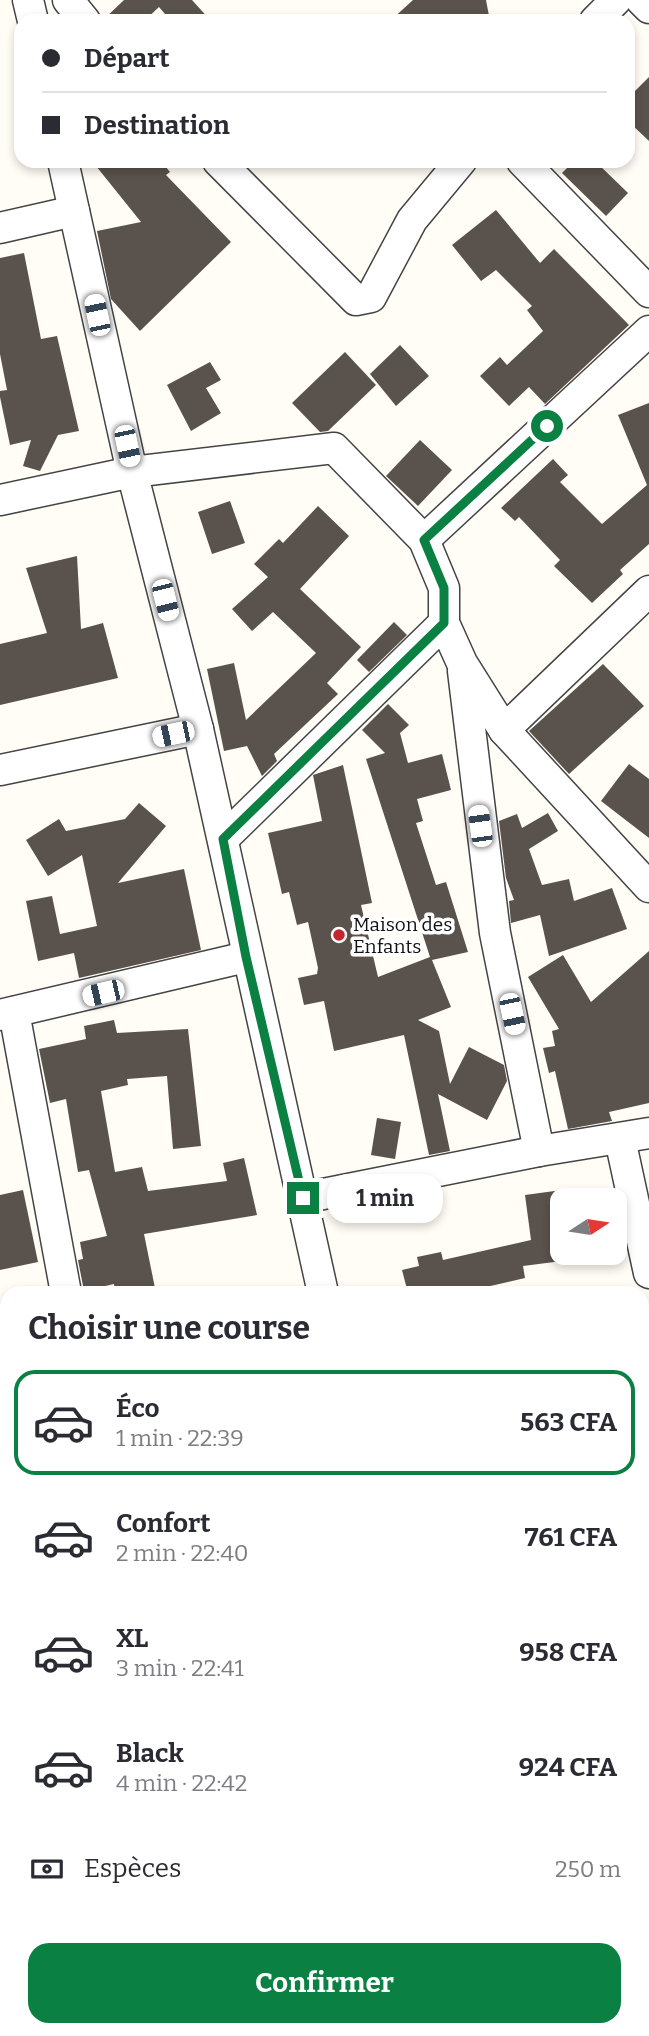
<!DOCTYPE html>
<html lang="fr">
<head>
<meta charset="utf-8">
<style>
  body { margin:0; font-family:Bitter,serif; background:#f2f2f3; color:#2b2b33; height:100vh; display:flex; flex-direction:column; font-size:26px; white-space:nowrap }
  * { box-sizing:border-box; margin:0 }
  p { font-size:23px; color:#7c7c81 }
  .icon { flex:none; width:38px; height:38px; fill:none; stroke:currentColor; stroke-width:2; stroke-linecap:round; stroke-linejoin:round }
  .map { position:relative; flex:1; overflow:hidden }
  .sheet { position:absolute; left:0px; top:1286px; width:649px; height:751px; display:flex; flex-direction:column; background:#fff; border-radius:21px 21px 0 0; box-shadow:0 4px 10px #0003 }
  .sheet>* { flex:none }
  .banner { position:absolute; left:14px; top:14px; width:621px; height:154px; border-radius:21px; box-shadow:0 4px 10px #0003; display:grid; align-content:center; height:154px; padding:0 28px; background:#fff }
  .needle { width:46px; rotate:78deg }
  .tools { position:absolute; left:550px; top:1188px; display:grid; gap:14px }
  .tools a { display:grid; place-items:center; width:77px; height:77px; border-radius:14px; background:#fff; box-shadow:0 4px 10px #0003; font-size:35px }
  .end { position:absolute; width:32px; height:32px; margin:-16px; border:9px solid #0b8043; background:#fff; box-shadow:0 0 0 4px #fff }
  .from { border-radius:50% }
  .bubble { position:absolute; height:49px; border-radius:21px; background:#fff; box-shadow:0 4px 10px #0003; font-size:23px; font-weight:700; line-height:49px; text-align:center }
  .car { position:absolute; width:21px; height:42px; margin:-21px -10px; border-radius:9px; box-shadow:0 0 5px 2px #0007; background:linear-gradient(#fff 24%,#345 0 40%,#fff 0 76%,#345 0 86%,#fff 0) }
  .banner b { display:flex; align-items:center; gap:24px; height:66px; font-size:26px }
  .banner b+b { border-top:2px solid #e1e1e2 }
  .banner i { width:18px; height:18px; background:#2b2b33 }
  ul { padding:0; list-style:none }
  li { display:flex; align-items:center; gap:21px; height:105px; margin:0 14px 10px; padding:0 14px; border:4px solid transparent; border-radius:21px }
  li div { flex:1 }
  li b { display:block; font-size:26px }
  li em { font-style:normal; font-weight:700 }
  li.active { border-color:#0b8043 }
  li>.icon { width:63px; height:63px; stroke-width:1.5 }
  h2 { padding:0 28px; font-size:32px; line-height:84px }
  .pay { display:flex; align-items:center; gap:18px; height:77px; padding:0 28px; font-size:26px }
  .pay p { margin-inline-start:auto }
  .cta { display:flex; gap:14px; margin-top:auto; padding:14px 28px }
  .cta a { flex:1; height:80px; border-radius:21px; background:#0b8043; color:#fff; font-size:28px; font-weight:700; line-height:80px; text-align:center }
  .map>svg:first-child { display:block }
</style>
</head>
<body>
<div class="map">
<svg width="649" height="2036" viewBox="0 0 649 2036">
  <rect width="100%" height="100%" fill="#fffdf5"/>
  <g fill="#5a524d">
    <polygon points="124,0 192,0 211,21 171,21 159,7 144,21 102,21"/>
    <polygon points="413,0 486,0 490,21 390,21"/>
    <polygon points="649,77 649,141 628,121 628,98"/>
    <polygon points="92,161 161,161 170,172 166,175 231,242 140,331 111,299 97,231 141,222"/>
    <polygon points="574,161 595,161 628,193 606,216 562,173"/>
    <polygon points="496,210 540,263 554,249 629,325 545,404 529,387 509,406 480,376 500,357 507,365 543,331 527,310 532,306 496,270 481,281 452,245"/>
    <polygon points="24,253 41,339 57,336 79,431 58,435 40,471 23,466 31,440 10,445 0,397 0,391 7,390 0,354 0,258"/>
    <polygon points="400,345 429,376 396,406 370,374"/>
    <polygon points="345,352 376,385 328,431 320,432 292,403"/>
    <polygon points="210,362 221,380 206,388 221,413 191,431 167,385"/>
    <polygon points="649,403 649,544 620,570 623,574 592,603 554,566 560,560 519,517 515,521 501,508 553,459 568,475 560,482 602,524 647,485 618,415"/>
    <polygon points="420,440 452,470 418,506 386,476"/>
    <polygon points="230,501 245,543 212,554 198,512"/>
    <polygon points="318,506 349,536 300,589 361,647 327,683 338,694 274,754 277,761 262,776 247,746 224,751 207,669 234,663 246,720 316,653 273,612 252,631 232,609 268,577 254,564 279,539 283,543"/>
    <polygon points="77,556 81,629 103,623 118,678 0,705 0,644 47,633 26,568"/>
    <polygon points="394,622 407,635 369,672 357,660"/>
    <polygon points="603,664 644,706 569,774 529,731"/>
    <polygon points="388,704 409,725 400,733 408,763 442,754 451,790 417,799 423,821 416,823 436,885 446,882 468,952 432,960 451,1007 418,1020 439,1031 450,1084 469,1047 504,1065 507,1081 487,1120 438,1094 450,1151 429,1155 404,1035 334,1051 324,1001 304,1005 298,978 317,974 318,968 308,922 297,925 289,892 282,894 268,833 322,821 313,775 343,765 372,903 361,905 378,977 430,957 366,759 385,753 362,730"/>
    <polygon points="629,764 649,779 649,838 601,801"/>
    <polygon points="139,803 166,826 118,883 184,869 201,950 79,978 74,953 38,961 26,901 52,896 60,934 97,926 82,855 48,876 26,840 59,819 66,831 125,819"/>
    <polygon points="548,813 558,831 529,849 542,885 569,879 574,901 612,888 627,929 549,956 540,915 511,923 509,901 514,900 506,878 499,821 517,814 522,828"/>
    <polygon points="649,951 649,1103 609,1112 612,1121 568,1129 555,1071 549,1073 543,1048 555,1046 552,1031 559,1029 528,977 563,955 591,1002"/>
    <polygon points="114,1020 117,1033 188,1029 201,1146 173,1149 167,1076 127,1079 128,1085 101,1091 115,1172 142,1167 148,1191 227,1181 223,1163 244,1158 257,1215 144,1234 156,1293 115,1293 114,1284 84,1291 78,1260 83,1259 80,1242 107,1236 89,1170 78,1172 66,1099 50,1103 39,1049 86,1039 84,1026"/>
    <polygon points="377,1118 401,1122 395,1159 371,1155"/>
    <polygon points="23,1190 38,1262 0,1270 0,1195"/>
    <polygon points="562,1190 562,1261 523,1266 525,1278 460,1293 408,1293 402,1270 419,1266 417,1257 441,1252 443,1260 531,1240 525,1195"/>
  </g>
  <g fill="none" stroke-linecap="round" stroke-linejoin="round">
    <g stroke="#444" stroke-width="33">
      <g id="minor">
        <polyline points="28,0 33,21"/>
        <polyline points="68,0 85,21"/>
        <polyline points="641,0 649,8"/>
        <polyline points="595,21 616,0"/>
        <polyline points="63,161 132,472 198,729 323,1293"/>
        <polyline points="218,161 356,300 371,297 412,220 461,161"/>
        <polyline points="522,161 649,292"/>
        <polyline points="0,228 74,211"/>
        <polyline points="0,500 132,472 334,448 424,540 444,588 444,623 462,663 504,730 649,887"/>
        <polyline points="424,540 649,331"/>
        <polyline points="463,671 495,933 539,1151"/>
        <polyline points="504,730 649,591"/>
        <polyline points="0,770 198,729"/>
        <polyline points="223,839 444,623"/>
        <polyline points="14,1012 66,1293"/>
        <polyline points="0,1015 246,957"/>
        <polyline points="620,1139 649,1273"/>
        <polyline points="303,1198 539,1151 649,1133"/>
        <polyline points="642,1371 649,1369"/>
        <polyline points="0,1506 7,1505"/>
        <polyline points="642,1615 649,1613"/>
        <polyline points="0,1750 7,1749"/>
        <polyline points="157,2030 158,2036"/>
        <polyline points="489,2030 490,2036"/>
      </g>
    </g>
    <use href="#minor" stroke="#fff" stroke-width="30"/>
  </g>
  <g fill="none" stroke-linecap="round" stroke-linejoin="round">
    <polyline stroke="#0b8043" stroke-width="9" points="303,1198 246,957 223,839 444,623 444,588 424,540 547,426"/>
  </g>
  <circle fill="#c4262e" stroke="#fff" stroke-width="2.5" cx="339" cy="935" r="7"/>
  <g text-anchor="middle" stroke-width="7" stroke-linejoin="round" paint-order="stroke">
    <g font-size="19" fill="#111" stroke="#fff" text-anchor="start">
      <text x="353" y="931">Maison des<tspan x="353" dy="22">Enfants</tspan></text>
    </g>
  </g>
</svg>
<div class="tools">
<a><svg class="needle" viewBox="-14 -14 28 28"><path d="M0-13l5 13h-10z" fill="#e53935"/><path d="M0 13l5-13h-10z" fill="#7c7c81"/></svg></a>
</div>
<i class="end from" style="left:547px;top:426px"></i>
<i class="end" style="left:303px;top:1198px"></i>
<div class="bubble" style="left:327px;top:1174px;width:116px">1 min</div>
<i class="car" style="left:97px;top:315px;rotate:348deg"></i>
<i class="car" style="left:127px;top:446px;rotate:168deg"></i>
<i class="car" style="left:165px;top:600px;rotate:166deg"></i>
<i class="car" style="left:173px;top:734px;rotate:258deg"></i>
<i class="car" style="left:480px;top:826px;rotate:352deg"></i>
<i class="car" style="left:103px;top:993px;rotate:257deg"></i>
<i class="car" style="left:512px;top:1014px;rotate:168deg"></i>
<div class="banner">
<b><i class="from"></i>Départ</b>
<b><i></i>Destination</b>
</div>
<section class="sheet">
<h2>Choisir une course</h2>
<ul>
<li class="active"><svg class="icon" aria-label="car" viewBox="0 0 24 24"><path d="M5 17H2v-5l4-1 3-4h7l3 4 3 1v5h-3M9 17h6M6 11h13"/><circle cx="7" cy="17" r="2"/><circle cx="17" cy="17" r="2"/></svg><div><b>Éco</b><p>1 min · 22:39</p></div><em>563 CFA</em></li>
<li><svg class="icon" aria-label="car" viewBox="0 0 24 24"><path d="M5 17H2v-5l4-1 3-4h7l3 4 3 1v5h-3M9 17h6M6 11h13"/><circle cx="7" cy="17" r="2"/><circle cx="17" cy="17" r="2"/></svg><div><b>Confort</b><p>2 min · 22:40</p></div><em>761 CFA</em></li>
<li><svg class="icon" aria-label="car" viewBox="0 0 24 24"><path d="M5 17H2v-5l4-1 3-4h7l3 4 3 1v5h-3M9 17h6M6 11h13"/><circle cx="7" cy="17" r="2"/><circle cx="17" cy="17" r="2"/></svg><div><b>XL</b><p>3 min · 22:41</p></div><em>958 CFA</em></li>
<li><svg class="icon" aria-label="car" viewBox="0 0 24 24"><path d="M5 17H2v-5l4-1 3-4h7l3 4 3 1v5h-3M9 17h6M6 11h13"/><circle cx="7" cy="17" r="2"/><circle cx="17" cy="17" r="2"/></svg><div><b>Black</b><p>4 min · 22:42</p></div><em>924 CFA</em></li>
</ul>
<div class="pay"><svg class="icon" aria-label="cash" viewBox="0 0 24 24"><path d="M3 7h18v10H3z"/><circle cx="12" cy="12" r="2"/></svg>Espèces<p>250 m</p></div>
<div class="cta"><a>Confirmer</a></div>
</section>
</div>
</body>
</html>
